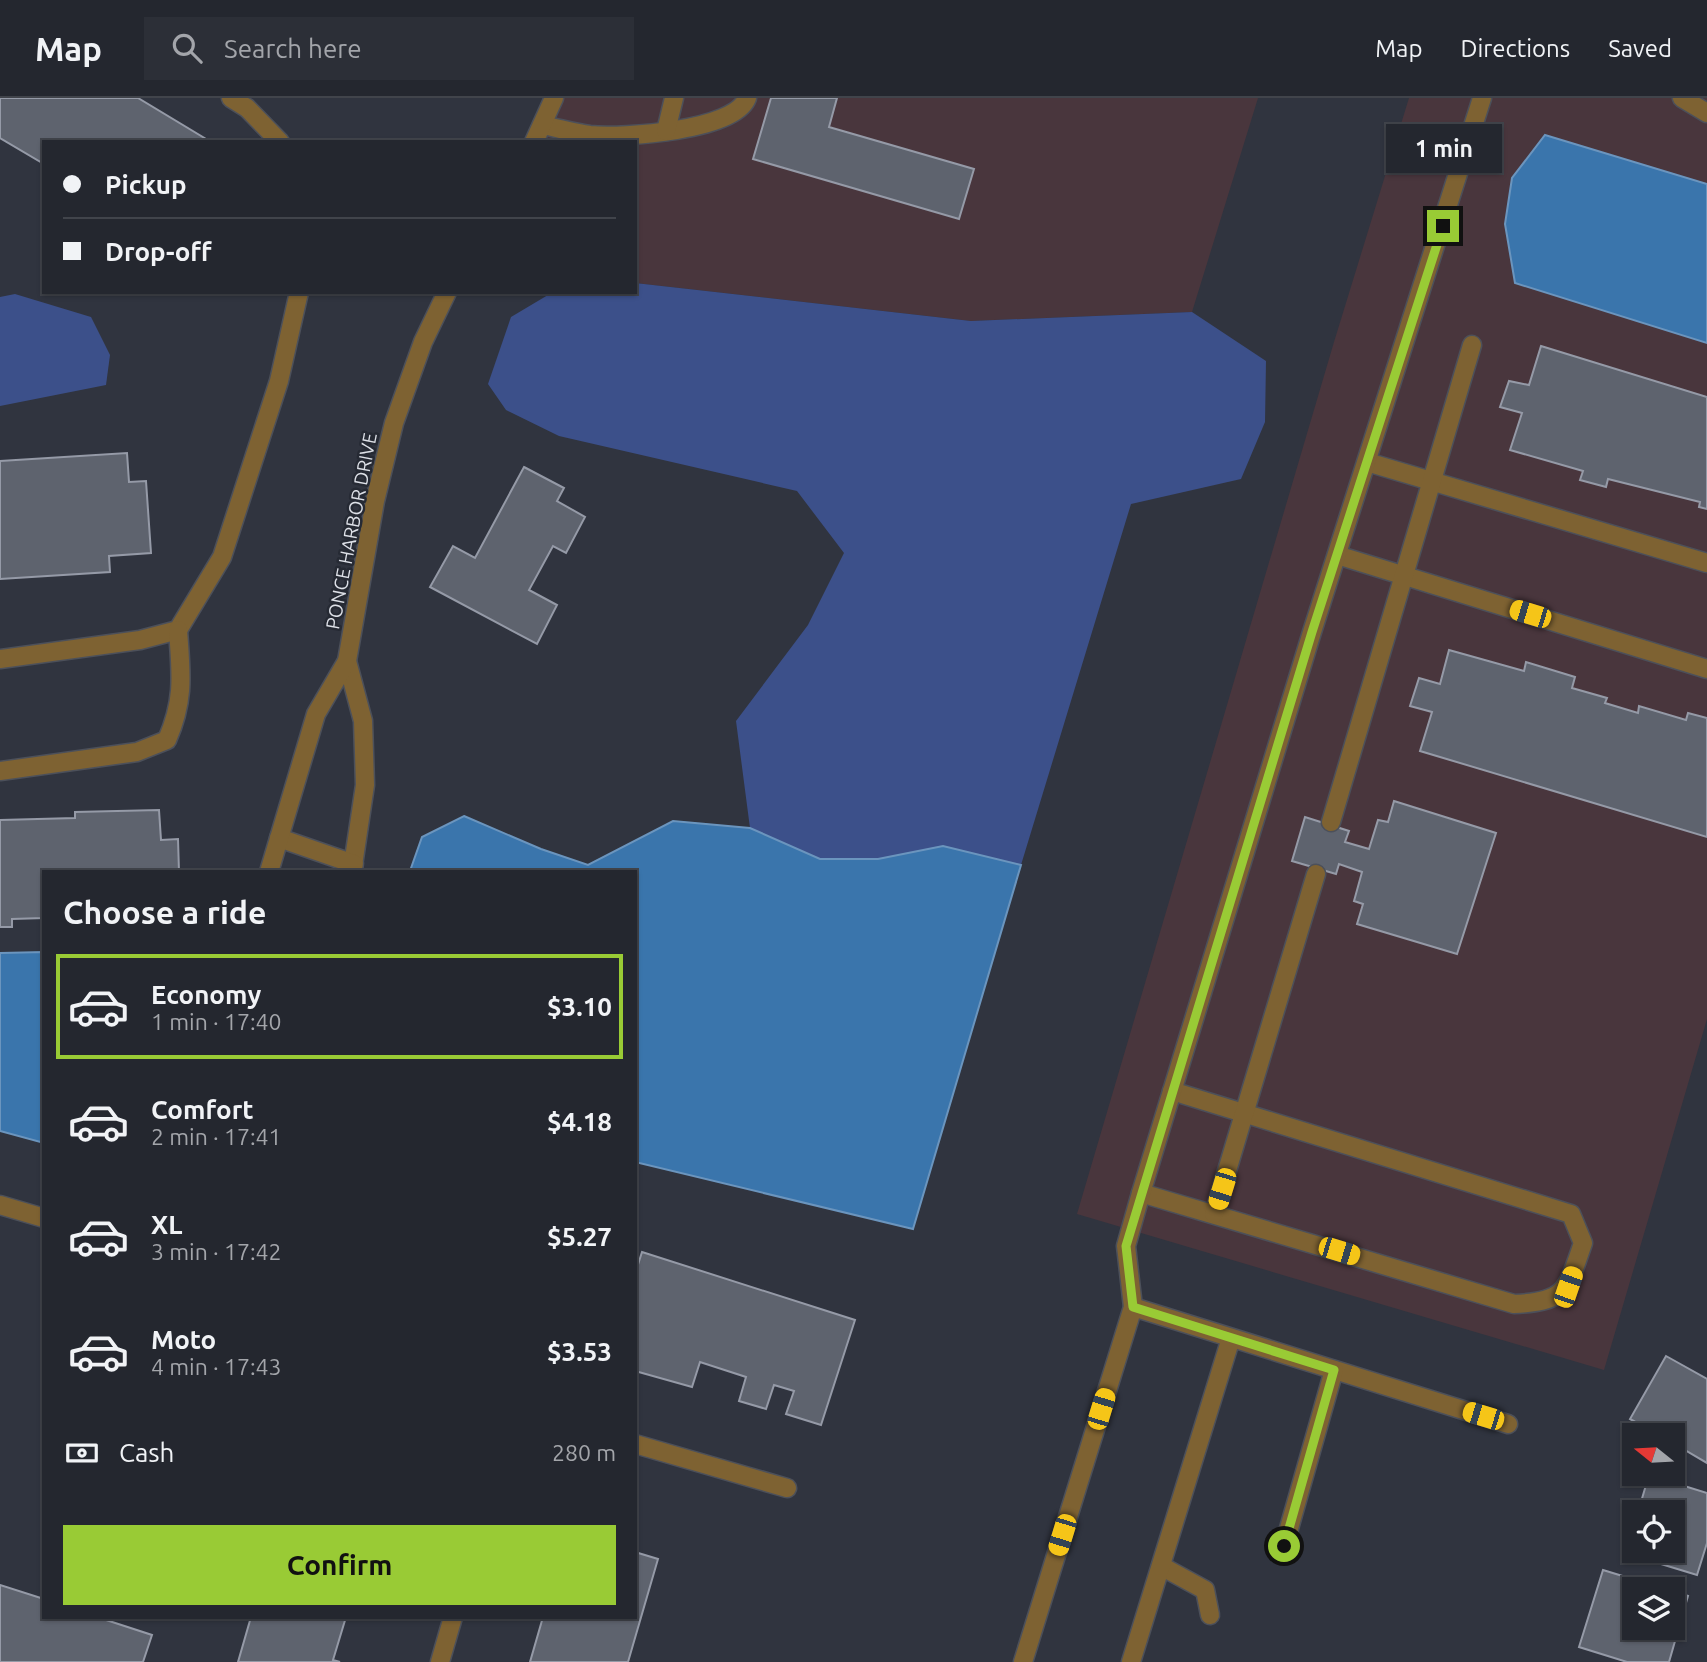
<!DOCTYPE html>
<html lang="en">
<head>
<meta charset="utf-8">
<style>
  body { margin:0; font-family:Ubuntu,sans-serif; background:#2c2f37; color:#f1f3f6; height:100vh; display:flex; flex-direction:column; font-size:26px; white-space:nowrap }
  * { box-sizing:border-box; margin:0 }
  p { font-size:23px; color:#a3a5aa }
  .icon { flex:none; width:38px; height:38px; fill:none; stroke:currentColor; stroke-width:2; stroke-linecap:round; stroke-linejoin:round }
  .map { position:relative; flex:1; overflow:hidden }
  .side { position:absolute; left:42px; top:772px; width:595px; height:749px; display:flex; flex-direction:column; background:#24272f; border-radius:0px; box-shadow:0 2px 5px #0004,0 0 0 2px #41444b }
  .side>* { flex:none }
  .banner { position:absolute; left:42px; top:42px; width:595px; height:154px; border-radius:0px; box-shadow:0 2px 5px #0004,0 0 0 2px #41444b; display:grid; align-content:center; height:154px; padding:0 21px; background:#24272f }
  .needle { width:46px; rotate:288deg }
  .buttons { position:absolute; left:1622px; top:1325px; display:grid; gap:14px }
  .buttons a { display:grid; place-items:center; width:63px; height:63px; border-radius:0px; background:#24272f; box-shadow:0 2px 5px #0004,0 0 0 2px #41444b; font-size:35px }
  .end { position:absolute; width:32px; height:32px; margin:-16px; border:9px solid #99cb35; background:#111; box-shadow:0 0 0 4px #111 }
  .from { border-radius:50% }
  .bubble { position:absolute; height:49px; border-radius:0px; background:#24272f; box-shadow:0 2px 5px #0004,0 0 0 2px #41444b; font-size:23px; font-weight:700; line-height:49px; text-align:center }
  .car { position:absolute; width:21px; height:42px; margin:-21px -10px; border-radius:9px; box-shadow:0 0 5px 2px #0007; background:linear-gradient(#f5c518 24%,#345 0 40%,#f5c518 0 76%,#345 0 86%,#f5c518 0) }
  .banner b { display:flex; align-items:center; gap:24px; height:66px; font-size:26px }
  .banner b+b { border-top:2px solid #41444b }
  .banner i { width:18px; height:18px; background:#f1f3f6 }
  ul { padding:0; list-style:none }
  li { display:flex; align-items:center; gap:21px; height:105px; margin:0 14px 10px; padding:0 7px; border:4px solid transparent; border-radius:0px }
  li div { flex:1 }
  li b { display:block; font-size:26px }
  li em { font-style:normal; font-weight:700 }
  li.on { border-color:#99cb35 }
  li>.icon { width:63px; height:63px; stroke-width:1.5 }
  h2 { padding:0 21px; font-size:32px; line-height:84px }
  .pay { display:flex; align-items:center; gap:18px; height:77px; padding:0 21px; font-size:26px }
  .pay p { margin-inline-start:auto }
  .action { display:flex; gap:14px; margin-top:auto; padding:14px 21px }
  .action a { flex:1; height:80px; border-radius:0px; background:#99cb35; color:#111; font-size:28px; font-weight:700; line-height:80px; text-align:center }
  header { display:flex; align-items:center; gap:42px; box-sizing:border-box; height:98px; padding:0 35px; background:#24272f; border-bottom:2px solid #41444b }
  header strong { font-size:33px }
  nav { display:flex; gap:38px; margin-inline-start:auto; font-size:24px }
  .search { width:490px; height:63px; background:#2c2f37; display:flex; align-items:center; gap:18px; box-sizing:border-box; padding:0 24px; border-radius:0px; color:#a3a5aa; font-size:26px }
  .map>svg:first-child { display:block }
</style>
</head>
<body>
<header>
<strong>Map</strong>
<div class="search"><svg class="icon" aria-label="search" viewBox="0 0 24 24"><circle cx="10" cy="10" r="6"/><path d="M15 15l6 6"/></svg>Search here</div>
<nav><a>Map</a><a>Directions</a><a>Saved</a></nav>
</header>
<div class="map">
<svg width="1707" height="1564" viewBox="0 0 1707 1564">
  <rect width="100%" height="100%" fill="#30343f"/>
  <g fill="#49363d">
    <polygon points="554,0 1258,0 1192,214 971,223 635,185 635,44 545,44"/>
    <polygon points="1409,0 1707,0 1707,86 1545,37 1515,185 1707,245 1707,921 1604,1272 1077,1116 1334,244"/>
  </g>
  <g fill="#3c508a">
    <polygon points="635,185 971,223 1192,214 1266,263 1265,324 1241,381 1131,406 1021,767 943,748 878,761 819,761 750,730 736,623 808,527 844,455 797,393 559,338 506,312 488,286 511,219 553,194 635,194"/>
    <polygon points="15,196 91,219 110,257 106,287 0,308 0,199"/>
  </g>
  <g fill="#3a75ac" stroke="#6b95be" stroke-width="2">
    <polygon points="1545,37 1707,86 1707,245 1515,185 1505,126 1512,80"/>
    <polygon points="464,718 541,751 588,767 673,723 750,730 820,761 878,761 943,748 1021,767 913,1131 635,1064 635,774 410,773 422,739"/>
    <polygon points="44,854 44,1045 0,1033 0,855"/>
  </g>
  <g fill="#5e636e" stroke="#959aa7" stroke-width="2">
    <polygon points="0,0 138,0 211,44 44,44 44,66 0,40"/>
    <polygon points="771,0 837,0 829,29 974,71 959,121 753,61"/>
    <polygon points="1541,248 1707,299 1707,411 1699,409 1700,404 1608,381 1606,389 1580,382 1583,373 1510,352 1522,315 1500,309 1509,283 1529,287"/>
    <polygon points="127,355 129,384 146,383 151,455 109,458 110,474 0,481 0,363"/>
    <polygon points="524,369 564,390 557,403 585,419 566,455 553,448 529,492 557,507 537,546 430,489 453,448 475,460"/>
    <polygon points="1449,552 1524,573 1526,564 1575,579 1572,590 1607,600 1605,605 1638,615 1639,608 1686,622 1688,615 1707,620 1707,739 1420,653 1432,614 1410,608 1419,580 1440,586"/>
    <polygon points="1394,703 1496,735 1457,856 1357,826 1363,806 1354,803 1362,774 1339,766 1336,776 1292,763 1305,719 1349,733 1345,744 1369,751 1378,722 1388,724"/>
    <polygon points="159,712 161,742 178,741 179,774 44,774 44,820 12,821 12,829 0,829 0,722 75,720 75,714"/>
    <polygon points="642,1154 855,1222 821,1327 786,1316 794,1293 774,1287 766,1311 739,1303 746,1279 700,1264 692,1289 635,1273 635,1176"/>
    <polygon points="1666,1258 1707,1281 1707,1365 1673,1345 1673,1337 1659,1337 1630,1321"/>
    <polygon points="1649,1377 1707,1395 1707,1445 1697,1477 1625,1455 1634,1424 1634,1452 1673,1452 1673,1414 1638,1414"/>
    <polygon points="635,1454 658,1461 628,1564 530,1564 543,1519 635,1519"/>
    <polygon points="1603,1472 1665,1491 1634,1491 1634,1530 1673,1530 1673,1493 1688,1498 1669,1564 1627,1564 1579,1549"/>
    <polygon points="0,1487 44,1501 44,1519 97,1519 152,1537 143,1564 0,1564"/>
    <polygon points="251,1519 346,1519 333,1562 340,1564 238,1564"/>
  </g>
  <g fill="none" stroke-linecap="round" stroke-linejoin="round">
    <g stroke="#4c505a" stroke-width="21">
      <g id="service">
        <polyline points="1682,0 1707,15"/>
        <path d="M542 27C558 30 574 35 590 37 623 40 735 33 747 0"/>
        <polyline points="666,33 674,0"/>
        <polyline points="1367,364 1707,465"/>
        <polyline points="1337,457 1707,571"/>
        <polyline points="1331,724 1472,247"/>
        <path d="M1141 1095 1514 1206C1567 1204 1567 1191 1583 1145L1571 1116 1172 993"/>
        <polyline points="1214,1116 1316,776"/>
        <polyline points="1133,1209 1508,1326"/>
        <polyline points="1284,1448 1334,1272"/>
        <polyline points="1161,1468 1205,1492 1210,1517"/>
        <polyline points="1023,1564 1133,1209 1126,1148 1141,1095 1312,534 1482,0"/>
        <polyline points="1131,1564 1231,1240"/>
      </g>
    </g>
    <g stroke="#4c505a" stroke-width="21">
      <g id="minor">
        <polyline points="231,0 247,10 280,44"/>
        <polyline points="534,44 554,0"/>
        <polyline points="0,561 140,542 178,532 222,459 279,283 299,194"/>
        <polyline points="347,563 363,623 365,687 352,774"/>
        <path d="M0 673 137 654 167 642C185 601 181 575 178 532"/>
        <polyline points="279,740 354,766"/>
        <polyline points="269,774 316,616 347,563 375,403 394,325 423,244 447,194"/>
        <polyline points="0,1107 44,1120"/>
        <polyline points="635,1346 787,1390"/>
        <polyline points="440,1564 453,1519"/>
      </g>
    </g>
    <use href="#service" stroke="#7e6232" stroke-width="18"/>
    <use href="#minor" stroke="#7e6232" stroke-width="18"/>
  </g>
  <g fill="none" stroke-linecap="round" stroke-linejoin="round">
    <polyline stroke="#99cb35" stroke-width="9" points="1284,1448 1334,1272 1133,1209 1126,1148 1312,534 1443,128"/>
  </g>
  <g text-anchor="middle" stroke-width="5" stroke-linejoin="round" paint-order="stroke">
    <g font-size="19" fill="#dee1e8" stroke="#262a34">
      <text transform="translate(351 433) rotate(-79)" y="7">PONCE HARBOR DRIVE</text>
    </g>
  </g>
</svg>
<div class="buttons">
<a><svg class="needle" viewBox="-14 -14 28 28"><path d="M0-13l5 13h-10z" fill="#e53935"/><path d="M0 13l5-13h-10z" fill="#a3a5aa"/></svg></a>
<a><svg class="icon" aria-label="locate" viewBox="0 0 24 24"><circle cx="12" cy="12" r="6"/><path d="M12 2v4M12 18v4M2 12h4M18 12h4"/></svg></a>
<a><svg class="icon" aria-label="layers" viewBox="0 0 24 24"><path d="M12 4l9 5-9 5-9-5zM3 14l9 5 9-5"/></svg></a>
</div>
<i class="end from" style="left:1284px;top:1448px"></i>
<i class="end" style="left:1443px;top:128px"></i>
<div class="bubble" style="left:1386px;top:26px;width:116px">1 min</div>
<i class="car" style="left:1530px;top:516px;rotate:287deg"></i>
<i class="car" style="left:1222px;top:1091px;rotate:197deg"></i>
<i class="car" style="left:1339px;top:1153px;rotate:107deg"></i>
<i class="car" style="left:1568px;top:1189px;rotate:19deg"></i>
<i class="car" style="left:1101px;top:1311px;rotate:17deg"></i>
<i class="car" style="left:1483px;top:1318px;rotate:287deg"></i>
<i class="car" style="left:1062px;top:1437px;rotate:197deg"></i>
<div class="banner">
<b><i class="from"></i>Pickup</b>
<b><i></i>Drop-off</b>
</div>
<section class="side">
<h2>Choose a ride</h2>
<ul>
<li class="on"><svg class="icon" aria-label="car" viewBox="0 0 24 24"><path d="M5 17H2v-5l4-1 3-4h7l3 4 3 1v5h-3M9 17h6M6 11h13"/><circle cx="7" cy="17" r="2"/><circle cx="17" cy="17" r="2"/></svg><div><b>Economy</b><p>1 min · 17:40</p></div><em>$3.10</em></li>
<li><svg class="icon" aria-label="car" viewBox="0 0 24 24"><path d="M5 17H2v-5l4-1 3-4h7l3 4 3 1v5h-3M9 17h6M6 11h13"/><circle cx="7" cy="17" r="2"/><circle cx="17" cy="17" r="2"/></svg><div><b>Comfort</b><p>2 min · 17:41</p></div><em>$4.18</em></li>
<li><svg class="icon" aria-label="car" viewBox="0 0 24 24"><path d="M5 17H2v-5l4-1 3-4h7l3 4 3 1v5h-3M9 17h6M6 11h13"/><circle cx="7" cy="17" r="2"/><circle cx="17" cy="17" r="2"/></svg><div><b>XL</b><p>3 min · 17:42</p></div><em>$5.27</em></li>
<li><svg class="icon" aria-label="car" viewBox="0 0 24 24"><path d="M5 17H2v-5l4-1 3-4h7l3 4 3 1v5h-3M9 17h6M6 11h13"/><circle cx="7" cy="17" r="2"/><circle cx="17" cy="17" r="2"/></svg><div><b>Moto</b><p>4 min · 17:43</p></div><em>$3.53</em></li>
</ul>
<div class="pay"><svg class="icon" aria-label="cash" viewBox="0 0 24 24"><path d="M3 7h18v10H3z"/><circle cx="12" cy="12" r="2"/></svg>Cash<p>280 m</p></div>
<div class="action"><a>Confirm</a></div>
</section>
</div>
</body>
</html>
